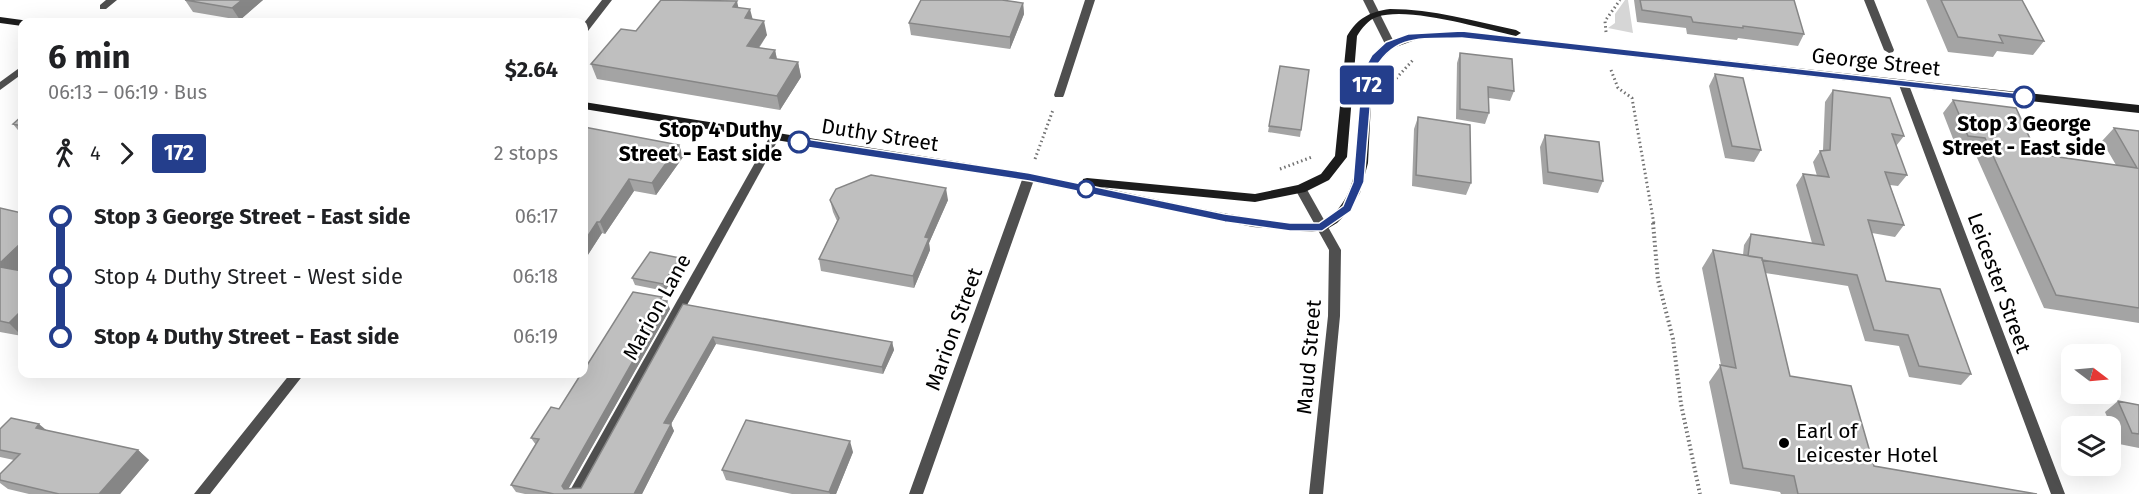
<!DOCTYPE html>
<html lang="en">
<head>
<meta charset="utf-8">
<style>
  :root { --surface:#fff; --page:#f6f6f6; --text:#202124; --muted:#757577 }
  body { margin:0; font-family:"Fira Sans",sans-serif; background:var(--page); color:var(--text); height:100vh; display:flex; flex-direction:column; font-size:22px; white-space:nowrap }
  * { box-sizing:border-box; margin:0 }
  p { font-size:20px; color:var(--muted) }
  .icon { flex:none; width:33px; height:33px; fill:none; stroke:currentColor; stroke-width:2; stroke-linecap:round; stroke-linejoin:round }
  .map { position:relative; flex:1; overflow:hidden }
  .side { position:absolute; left:18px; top:18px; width:570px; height:360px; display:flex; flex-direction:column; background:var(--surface); border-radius:12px; box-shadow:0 6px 24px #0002 }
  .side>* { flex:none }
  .badge { padding:0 12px; border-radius:4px; font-size:21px; line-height:39px }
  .needle { width:39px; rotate:106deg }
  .controls { position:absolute; left:2061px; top:344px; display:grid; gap:12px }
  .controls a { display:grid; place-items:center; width:60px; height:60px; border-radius:12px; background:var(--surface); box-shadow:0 6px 24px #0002; font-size:30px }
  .map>.badge { position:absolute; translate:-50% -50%; box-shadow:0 0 0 3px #fff }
  .legs { display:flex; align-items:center; gap:9px; height:66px; padding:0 30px; font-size:20px }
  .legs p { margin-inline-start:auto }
  .summary { display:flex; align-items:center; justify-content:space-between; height:102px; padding:0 30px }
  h1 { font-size:33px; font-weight:700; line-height:45px }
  ul { padding:0 30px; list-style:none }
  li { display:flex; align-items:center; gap:21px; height:60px; font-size:22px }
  li i { display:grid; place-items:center; width:9px; height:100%; margin:0 8px; background:currentColor }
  li i::after { content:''; width:15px; height:15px; margin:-8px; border:4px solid; border-radius:50%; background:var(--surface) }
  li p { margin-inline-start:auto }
  li:first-child i { background:linear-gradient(#0000 50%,currentColor 0) }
  li:last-child i { background:linear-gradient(currentColor 50%,#0000 0) }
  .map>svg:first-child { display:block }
  .green { fill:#d6d6d6 }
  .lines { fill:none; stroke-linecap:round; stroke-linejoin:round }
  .path-far1 { stroke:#717171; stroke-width:3; stroke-dasharray:1.5 3; stroke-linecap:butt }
  .path { stroke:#717171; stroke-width:4; stroke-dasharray:1.5 3; stroke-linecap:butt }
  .lane { fill:#4f4f4f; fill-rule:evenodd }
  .street { fill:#4f4f4f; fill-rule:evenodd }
  .secondary { fill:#1c1c1c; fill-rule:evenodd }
  .wall { fill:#a4a4a4 }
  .shaded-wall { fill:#868686 }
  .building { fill:#bfbfbf; stroke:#868686; stroke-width:1.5 }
  .line-1 { fill:#243e8c; stroke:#fff; stroke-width:1.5 }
  .stop-1-dot { fill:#fff; stroke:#243e8c; stroke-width:3 }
  .poi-dot { fill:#000; stroke:#fff; stroke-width:2 }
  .labels { text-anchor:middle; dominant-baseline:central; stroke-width:5; stroke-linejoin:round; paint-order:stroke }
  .street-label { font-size:21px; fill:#000; stroke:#fff }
  .stop-label { font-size:21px; font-weight:bold; fill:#000; stroke:#fff }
  .poi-label { font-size:21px; fill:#000; stroke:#fff; text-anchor:start }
</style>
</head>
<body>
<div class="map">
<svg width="2139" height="494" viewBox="0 0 2139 494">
  <rect width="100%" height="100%" fill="#fff"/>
  <path class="green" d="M1625 0H1628L1633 33 1608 28 1615 23V14Z"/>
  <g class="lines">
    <path class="path-far1" d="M1606 32 1605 21 1620 0
      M1611 70 1618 88 1632 98 1654 224
      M1390 85 1413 60
      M1035 159 1053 110
      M1280 169 1312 157"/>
    <path class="path" d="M1653 223 1658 280 1673 339 1681 404 1700 494"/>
    <path class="lane" d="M774 134 779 138 583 494H568L769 138Z"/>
    <path class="street" d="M106 0H117L106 9H100V5Z
      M602 0H612L588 31 584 32V23Z
      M1085 0H1095L1064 95 1063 97H1055L1054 95Z
      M1363 0H1373L1395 44 1394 46H1386Z
      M1864 0H1874L1894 50 1893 52 1889 53 1884 50Z
      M22 66V74L0 90V82Z
      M1904 82 1909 85 2065 494H2051L1899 85Z
      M1029 173 1035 177 923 494H909L1023 177Z
      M1301 185 1305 186 1341 250 1340 316 1323 494H1309L1328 316 1329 250 1295 189Z
      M290 374H304L210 494H194Z"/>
    <path class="secondary" d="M1390 9C1433 9 1474 21 1516 30L1521 33 1516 36C1482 29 1409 6 1377 17 1368 20 1362 28 1357 36L1347 157 1329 180 1305 192 1255 202 1100 187C1155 199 1210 212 1266 220 1282 223 1304 227 1320 222 1327 220 1333 214 1338 209 1377 165 1339 71 1386 43 1407 31 1439 33 1462 32L2139 105V113L1462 38 1418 39 1393 48 1379 62 1372 82 1368 163 1360 193 1349 211 1337 223 1327 229 1312 232 1253 227 1028 181 584 109V102L972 164 1082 184 1083 179 1087 178 1255 194 1298 185 1321 174 1335 156 1347 36C1358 18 1369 12 1390 9Z
      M0 17 22 20 27 22H22V26L0 23Z"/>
  </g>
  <path class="wall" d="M185 0H263L240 20 193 12Z
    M1634 0H1794L1804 34 1798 46 1738 38 1737 40 1687 34 1686 28 1637 22Z
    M1926 0H2022L2044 41 2033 55 1997 51 1993 57 1948 52Z
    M1023 3 1024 14 1010 49 911 35 909 23Z
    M738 8 752 19 767 35 759 48 775 50 777 59 798 62 801 77 780 110 597 79 591 64 636 31Z
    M1460 53 1514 91 1510 101 1489 98V113L1485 124 1456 119 1457 63Z
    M1280 66 1301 130 1300 137 1268 132Z
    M1715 74 1761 150 1754 162 1725 158 1709 86Z
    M1833 90 1904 136 1896 146 1907 175 1898 186 1890 185 1904 225 1895 237 1872 233 1886 281 1971 374 1961 385 1909 377 1899 346 1865 341 1848 286 1765 273 1790 376 1874 466 2037 494H1781L1780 492 1730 484 1709 382 1721 365 1702 268 1713 250 1743 255 1744 245 1751 234 1812 243 1796 185 1803 174 1817 176 1813 162 1820 151 1823 150 1825 102Z
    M1953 100 2037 154 2116 165 2102 141 2114 128 2139 131V323L2044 308 1974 151 1957 149 1943 113Z
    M22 116V135L13 124Z
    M1418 117 1471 183 1466 195 1412 186 1414 129Z
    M584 127 679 145 683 157 656 195 634 191 605 234 602 233 584 261Z
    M1545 135 1603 181 1598 193 1543 184 1540 147Z
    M830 200H948L929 243 930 250 914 288 821 271 819 259 837 221 833 212Z
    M0 208 21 271H22V336L0 332Z
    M682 264 665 291 635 285 632 278Z
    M663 301 670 309 568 489 581 488 683 304 892 342 894 350 883 374 716 344 671 424 674 431 642 494H525L516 492 511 485 536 445 531 438Z
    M2118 401 2139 405V448L2119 444 2105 412Z
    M0 429 45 430 138 450 149 460 120 494H29L8 489 0 483V474L14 460 0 457Z
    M853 452 836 494H792L726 480 722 470Z"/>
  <path class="shaded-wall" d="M242 0H263L240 20 232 8Z
    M737 1 740 15 733 7Z
    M1023 3 1024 14 1010 49V37Z
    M750 9 754 24 745 18Z
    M764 21 767 35 750 60 747 46Z
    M775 50 778 65 770 58Z
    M798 62 801 77 780 110 777 96Z
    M679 145 683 157 656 195 652 183Z
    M629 179 634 191 605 234 600 222Z
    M946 188 948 200 929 243 930 250 914 288 913 276 925 237Z
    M597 222 602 233 584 261V242Z
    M22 242V269L11 280 0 269V263Z
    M680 258 682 264 665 291 663 284Z
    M667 301 670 309 566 493 562 486Z
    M22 310V336L9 323Z
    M713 337 716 344 671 424 674 431 642 494H634L664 423Z
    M892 342 894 350 883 374 882 367Z
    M39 424 51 434 36 428Z
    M850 441 853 452 836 494H830L829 492Z
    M138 450 149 460 120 494H99Z"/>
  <path class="building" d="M185 0H242L232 8Z
    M661 0 737 1 733 7 750 9 745 18 764 21 747 46 775 50 770 58 798 62 777 96 591 64 621 29 636 31Z
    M921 0H1002L1023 3 1010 37 909 23Z
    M1640 0H1794L1804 34 1743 26V28L1693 22 1691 17 1642 10Z
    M1941 0H2022L2044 41 1999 35 2003 43 1958 37Z
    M1460 53 1512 59 1514 91 1488 87 1489 113 1460 109Z
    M1280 66 1309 70 1301 130 1269 126Z
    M1715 74 1743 78 1761 150 1732 146Z
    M1833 90 1890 98 1904 136 1892 134 1907 175 1885 172 1904 225 1868 220 1886 281 1940 289 1971 374 1919 366 1908 335 1874 330 1857 275 1762 260V258L1748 256 1751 234 1824 245 1803 174 1829 177 1820 151 1830 150Z
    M1953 100 2016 108 2037 154 2137 168 2114 128 2139 131V308L2056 295 1985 138 1968 136Z
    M22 116V126L13 124Z
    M1418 117 1470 125 1471 183 1416 175Z
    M584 127 679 145 652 183 629 179 600 222H597L584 242Z
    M1545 135 1599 142 1603 181 1548 172Z
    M871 175 946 188 925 237 929 238 913 276 819 259 839 218 830 200 836 189Z
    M0 208 22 213V242L0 263Z
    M1713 250 1762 258 1790 376 1851 386 1874 466 2037 494H1798L1794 476 1743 468 1720 365 1736 368Z
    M650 252 680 258 663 284 632 278Z
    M0 267 22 271V310L9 323 0 321Z
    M633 292 662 297 660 300 667 301 562 486 564 489 581 488 683 304 892 342 882 367 713 337 664 423 671 424 634 494H554L511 485 539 439 531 438 551 407 559 409 581 374H584V370Z
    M2118 401 2139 405V434L2132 433Z
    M11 418 39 424 36 428 138 450 99 494H59L0 480V474L20 454 0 450V429Z
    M746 420 850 441 829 492 722 470Z"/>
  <path class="line-1" d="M1462 31 2024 94 2029 97 2024 100 1462 38C1423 39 1393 33 1373 73L1364 182 1351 211 1322 231H1290L1225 222 1029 181 799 146 794 142 799 138 1029 173 1225 214 1290 223H1319L1343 206 1353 182 1362 73 1372 55 1386 42 1408 34Z"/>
  <g class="stop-1-dot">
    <circle cx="2024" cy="97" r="10"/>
    <circle cx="799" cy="142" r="10"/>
    <circle cx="1086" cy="189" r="8"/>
  </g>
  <circle class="poi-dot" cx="1784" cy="443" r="6"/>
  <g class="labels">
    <g class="street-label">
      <text transform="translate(1876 62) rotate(6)">George Street</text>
      <text transform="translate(880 135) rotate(9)">Duthy Street</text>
      <text transform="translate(1999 283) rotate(70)">Leicester Street</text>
      <text transform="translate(657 307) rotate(-61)">Marion Lane</text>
      <text transform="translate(954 329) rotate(-70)">Marion Street</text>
      <text transform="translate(1309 357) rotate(-85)">Maud Street</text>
    </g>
    <g class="stop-label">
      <text x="2024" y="124">Stop 3 George<tspan x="2024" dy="24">Street - East side</tspan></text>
      <text x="782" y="130" text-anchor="end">Stop 4 Duthy<tspan x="782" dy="24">Street - East side</tspan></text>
    </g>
    <g class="poi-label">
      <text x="1796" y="431">Earl of<tspan x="1796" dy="24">Leicester Hotel</tspan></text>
    </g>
  </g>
</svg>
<div class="controls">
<a><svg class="needle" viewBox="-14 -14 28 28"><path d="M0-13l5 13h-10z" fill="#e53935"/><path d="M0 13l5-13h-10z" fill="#757577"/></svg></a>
<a><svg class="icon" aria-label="layers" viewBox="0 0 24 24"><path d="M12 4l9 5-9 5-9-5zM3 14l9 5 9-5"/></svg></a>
</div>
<b class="badge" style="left:1367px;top:85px;background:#243e8c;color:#fff">172</b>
<section class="side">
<div class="summary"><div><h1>6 min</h1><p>06:13 – 06:19 · Bus</p></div><b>$2.64</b></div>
<div class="legs"><svg class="icon" aria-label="walk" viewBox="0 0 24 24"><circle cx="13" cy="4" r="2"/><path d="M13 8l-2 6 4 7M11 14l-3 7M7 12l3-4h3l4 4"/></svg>4<svg class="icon" aria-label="forward" viewBox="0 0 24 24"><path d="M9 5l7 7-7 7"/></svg><b class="badge" style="background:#243e8c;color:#fff">172</b><p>2 stops</p></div>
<ul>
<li><i style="color:#243e8c"></i><b>Stop 3 George Street - East side</b><p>06:17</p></li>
<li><i style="color:#243e8c"></i><span>Stop 4 Duthy Street - West side</span><p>06:18</p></li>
<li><i style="color:#243e8c"></i><b>Stop 4 Duthy Street - East side</b><p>06:19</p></li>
</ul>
</section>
</div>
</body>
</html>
